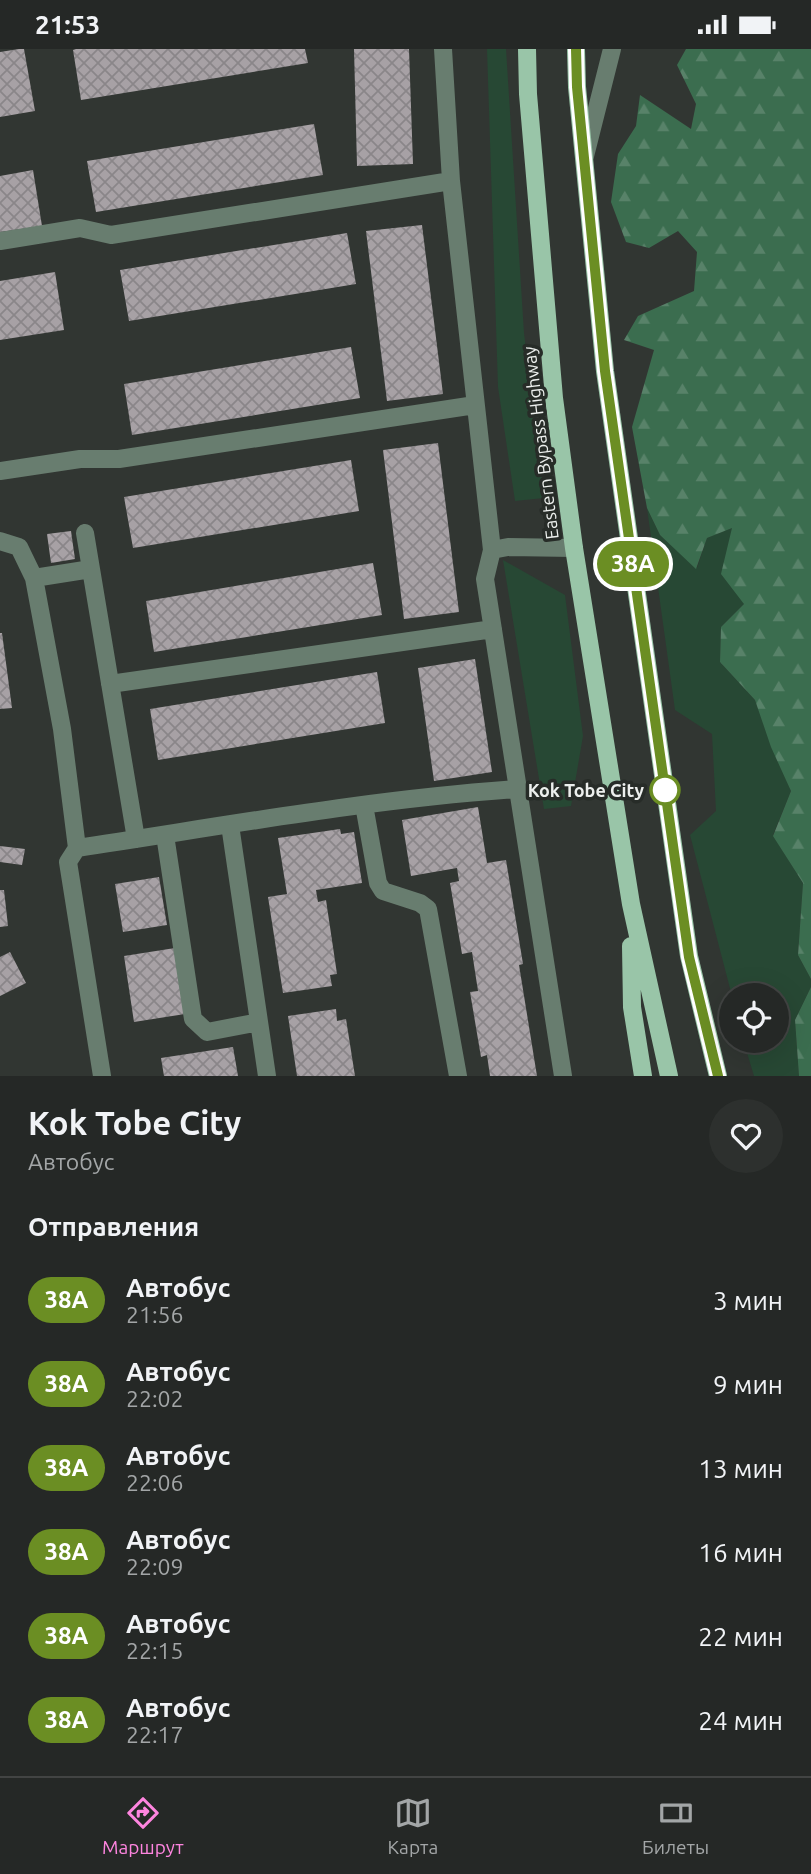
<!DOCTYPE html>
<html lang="ru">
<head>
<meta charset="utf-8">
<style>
  :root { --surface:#252826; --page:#2d302e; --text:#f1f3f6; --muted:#a3a6a7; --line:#424443; --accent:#fe85df }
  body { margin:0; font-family:Ubuntu,sans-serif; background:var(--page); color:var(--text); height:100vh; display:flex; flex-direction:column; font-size:26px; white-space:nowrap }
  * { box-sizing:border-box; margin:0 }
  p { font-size:23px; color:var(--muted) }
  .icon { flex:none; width:38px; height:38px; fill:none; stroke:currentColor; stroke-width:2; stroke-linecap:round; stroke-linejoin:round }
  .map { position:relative; height:1027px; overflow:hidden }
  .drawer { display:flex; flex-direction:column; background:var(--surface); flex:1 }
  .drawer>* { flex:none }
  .badge { padding:0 14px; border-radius:23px; font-size:24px; line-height:46px }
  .fabs { position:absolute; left:719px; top:934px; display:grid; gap:14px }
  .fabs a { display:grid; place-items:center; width:70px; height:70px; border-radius:50%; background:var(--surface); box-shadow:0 7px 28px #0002,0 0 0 2px var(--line); font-size:35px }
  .map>.badge { position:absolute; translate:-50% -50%; box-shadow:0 0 0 4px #fff }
  h2 { padding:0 28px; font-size:26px; line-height:63px }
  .round { display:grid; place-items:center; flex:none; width:74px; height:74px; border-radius:37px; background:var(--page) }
  .headline { display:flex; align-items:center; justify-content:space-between; height:119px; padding:0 28px }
  h1 { font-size:33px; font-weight:700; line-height:52px }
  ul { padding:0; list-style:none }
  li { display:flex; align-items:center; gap:21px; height:84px; padding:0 28px }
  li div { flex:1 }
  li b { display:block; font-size:26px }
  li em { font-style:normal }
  li .badge { min-width:77px; font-weight:700; text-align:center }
  .status { display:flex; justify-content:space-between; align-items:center; height:49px; padding:0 35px; background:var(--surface); direction:ltr }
  .status svg { height:19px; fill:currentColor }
  .menu { display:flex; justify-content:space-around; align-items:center; height:98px; border-top:2px solid var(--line); background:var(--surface); font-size:19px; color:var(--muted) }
  .menu a { display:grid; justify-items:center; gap:4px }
  .menu .selected { color:var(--accent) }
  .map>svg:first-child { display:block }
  .grass { fill:#274834 }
  .forest { fill:url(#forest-firs) }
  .building { fill:url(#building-cross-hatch) }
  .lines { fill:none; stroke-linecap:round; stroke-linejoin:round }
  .minor { stroke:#687d6f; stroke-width:18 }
  .major { stroke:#99c5a8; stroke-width:18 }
  .line-casing { stroke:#fff; stroke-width:16 }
  .line { stroke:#6b8e23; stroke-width:10 }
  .stop-dot { fill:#fff; stroke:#6b8e23; stroke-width:3.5 }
  .labels { text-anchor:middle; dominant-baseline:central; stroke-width:7; stroke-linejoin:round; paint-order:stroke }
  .street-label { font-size:18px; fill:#ecefed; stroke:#272c28 }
  .stop-label { font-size:18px; font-weight:bold; fill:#ecefed; stroke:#272c28; text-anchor:end }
</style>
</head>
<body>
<div class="status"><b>21:53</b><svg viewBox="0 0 49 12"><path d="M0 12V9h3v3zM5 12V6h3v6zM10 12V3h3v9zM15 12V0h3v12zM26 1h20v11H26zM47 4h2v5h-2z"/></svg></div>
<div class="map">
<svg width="811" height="1027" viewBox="0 0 811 1027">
  <defs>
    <pattern id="forest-firs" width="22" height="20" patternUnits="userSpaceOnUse" patternTransform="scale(1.75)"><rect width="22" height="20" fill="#3b6d4f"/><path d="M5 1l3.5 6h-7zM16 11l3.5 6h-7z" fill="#588269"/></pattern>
    <pattern id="building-cross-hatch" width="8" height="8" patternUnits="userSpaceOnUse" patternTransform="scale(1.75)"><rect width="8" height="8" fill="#a7a1a5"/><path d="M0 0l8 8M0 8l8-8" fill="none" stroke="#8a8689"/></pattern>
  </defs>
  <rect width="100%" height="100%" fill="#313632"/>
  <path class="grass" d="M487 0H506L524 284 544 449 515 452 498 338Z
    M647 459 660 486 697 519 707 489 733 478 744 555 721 578 720 613 755 651 791 742 773 786 803 834 798 906 811 930V938L795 971 799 1027H754L745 997 744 992H777V947H732L690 786 716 762 712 685 675 661Z
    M503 511 565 546 583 687 571 757 544 760Z"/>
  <path class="forest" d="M686 0H811V930L798 906 803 834 773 787 791 742 771 698 755 651 720 613 721 578 744 555 721 525 732 479 707 489 696 520 660 486 647 459 632 378 654 301 624 291 638 267 694 242 697 203 678 182 649 199 626 193 611 153 618 105 636 77 640 46 691 80 696 55 677 16Z
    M811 938V1027H799L795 971Z"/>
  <path class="building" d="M19 0H24L35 62 0 68V3Z
    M76 0H305L308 14 81 51 73 1Z
    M354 0H409L413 115 357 117Z
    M314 75 323 126 96 163 87 112Z
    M33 121 42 177 0 183V127Z
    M422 176 443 345 387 352 366 182Z
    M347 184 356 235 129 272 120 221Z
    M55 223 64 281 0 291V232Z
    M351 298 360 349 132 386 124 335Z
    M438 394 459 563 404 570 383 401Z
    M351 411 359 462 133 499 124 448Z
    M71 482 75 510 51 514 47 485Z
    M373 514 382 566 154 603 146 552Z
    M0 584H2L12 659 0 660Z
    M475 610 492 723 434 732 418 619Z
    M377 623 385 674 158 711 150 660Z
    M478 758 487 814 506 811 523 915 519 916 537 1027H490L487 1006 481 1008 470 943 478 942 472 903 462 905 450 834 459 832 457 819 411 827 402 771Z
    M340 780 341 785 354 783 362 834 316 841 318 853 326 851 337 925 330 926 332 937 283 944 268 848 287 845 278 789Z
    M0 797 25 800 22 816 0 813Z
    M159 828 167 876 123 883 115 835Z
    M0 841H4L8 877 0 878Z
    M175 899 185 965 134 973 124 907Z
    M10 903 26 934 0 947V908Z
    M336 960 337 972 346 970 355 1027H297L288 967Z
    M233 998 238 1027H164L161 1009Z"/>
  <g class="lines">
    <path class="minor" d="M443 0 451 132 492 501
      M585 107 612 0
      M0 192 80 179 111 186 451 132
      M0 422 80 410H119L475 356
      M85 484 136 790
      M0 492 19 498 34 529 62 680 77 799
      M34 529 91 520
      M110 635 493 580
      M364 756 378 834 383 842 420 854 428 860 458 1027
      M230 776 267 1027
      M165 786 193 970 207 983 259 973
      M102 1027 68 813 77 799C224 777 370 750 518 740
      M563 1027 485 530 492 501 508 498 574 499"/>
    <path class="major" d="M527 0 528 45 554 349 574 499 631 855 669 1027
      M576 0 577 38 605 322 689 907 718 1027
      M631 897 632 958 643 1027"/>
  </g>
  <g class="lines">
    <defs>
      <path id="line" d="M576 0 577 38 605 322 689 908 718 1027"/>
    </defs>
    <use href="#line" class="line-casing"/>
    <use href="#line" class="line"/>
  </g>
  <circle class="stop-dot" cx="665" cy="741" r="14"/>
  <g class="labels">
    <g class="street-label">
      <text transform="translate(540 394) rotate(-97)">Eastern Bypass Highway</text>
    </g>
    <g class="stop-label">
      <text x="644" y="741">Kok Tobe City</text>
    </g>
  </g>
</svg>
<div class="fabs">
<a><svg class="icon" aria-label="locate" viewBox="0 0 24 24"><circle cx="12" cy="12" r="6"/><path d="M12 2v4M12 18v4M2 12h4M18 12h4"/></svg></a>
</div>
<b class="badge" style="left:633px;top:515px;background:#6b8e23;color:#fff">38А</b>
</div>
<section class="drawer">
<div class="headline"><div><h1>Kok Tobe City</h1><p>Автобус</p></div><a class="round"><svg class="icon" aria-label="heart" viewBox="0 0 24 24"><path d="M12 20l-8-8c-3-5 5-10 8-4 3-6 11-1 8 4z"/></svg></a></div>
<h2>Отправления</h2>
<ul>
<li><span class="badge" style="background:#6b8e23;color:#fff">38А</span><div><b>Автобус</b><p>21:56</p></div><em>3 мин</em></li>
<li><span class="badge" style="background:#6b8e23;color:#fff">38А</span><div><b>Автобус</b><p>22:02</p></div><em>9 мин</em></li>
<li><span class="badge" style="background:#6b8e23;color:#fff">38А</span><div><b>Автобус</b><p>22:06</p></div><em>13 мин</em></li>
<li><span class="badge" style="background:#6b8e23;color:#fff">38А</span><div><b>Автобус</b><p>22:09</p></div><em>16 мин</em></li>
<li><span class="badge" style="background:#6b8e23;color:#fff">38А</span><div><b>Автобус</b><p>22:15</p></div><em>22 мин</em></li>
<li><span class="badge" style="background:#6b8e23;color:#fff">38А</span><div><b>Автобус</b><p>22:17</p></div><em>24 мин</em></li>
</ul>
</section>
<nav class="menu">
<a class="selected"><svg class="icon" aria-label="directions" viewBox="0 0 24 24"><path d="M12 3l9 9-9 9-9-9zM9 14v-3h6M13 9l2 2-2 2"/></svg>Маршрут</a>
<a><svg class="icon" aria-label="map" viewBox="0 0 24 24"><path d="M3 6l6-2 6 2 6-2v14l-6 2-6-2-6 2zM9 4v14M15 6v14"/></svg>Карта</a>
<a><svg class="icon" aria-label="tickets" viewBox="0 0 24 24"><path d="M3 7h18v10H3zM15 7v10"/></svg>Билеты</a>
</nav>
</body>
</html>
